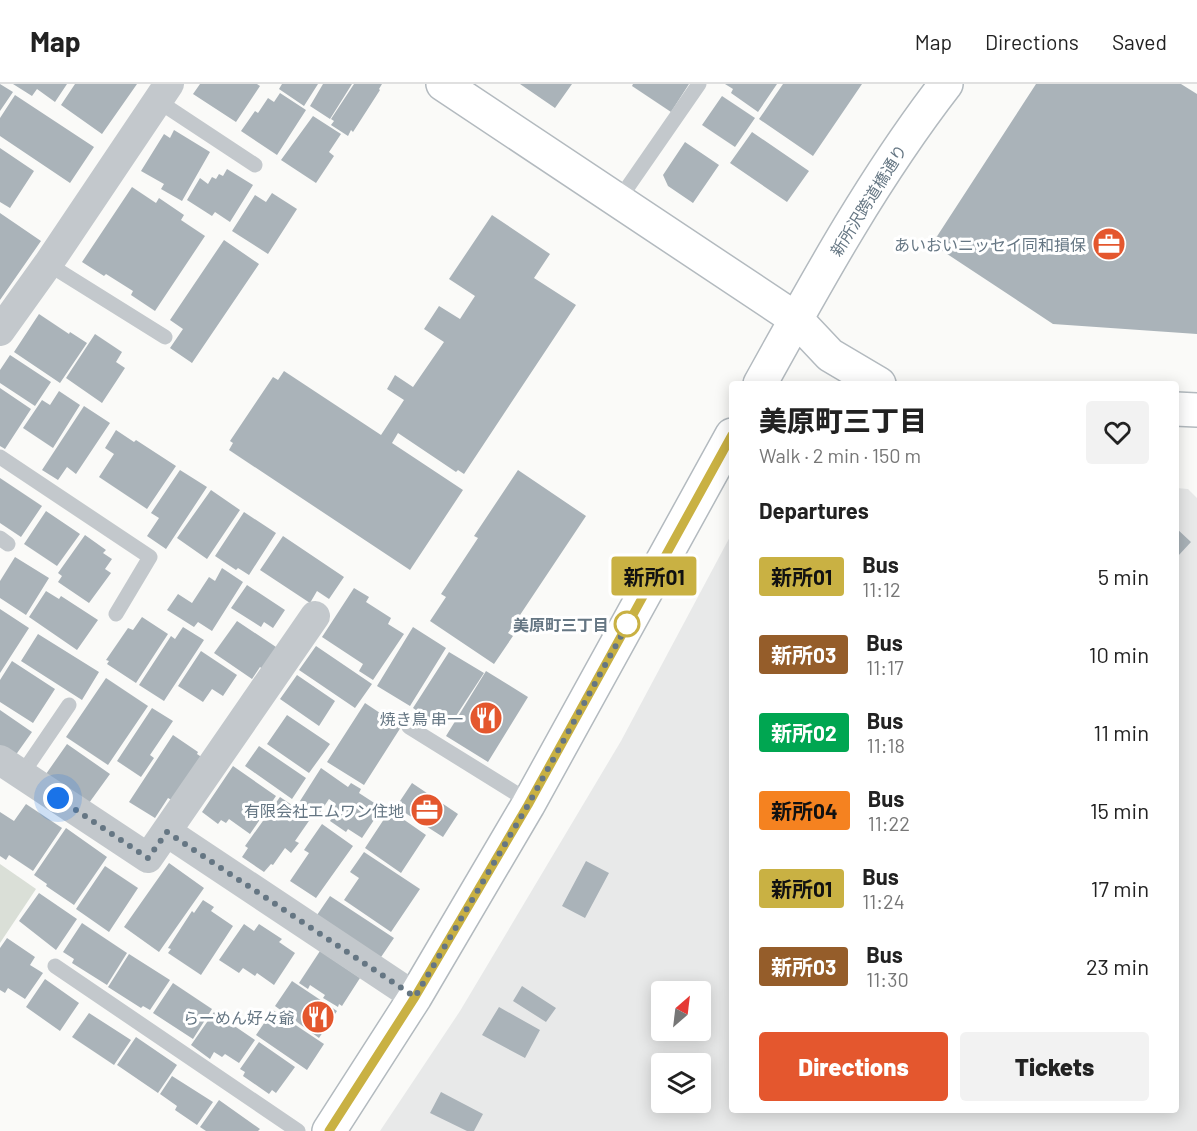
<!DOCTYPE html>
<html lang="en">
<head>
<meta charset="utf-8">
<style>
  :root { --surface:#fff; --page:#f2f2f2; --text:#222; --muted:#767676; --line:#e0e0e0; --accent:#e4572e }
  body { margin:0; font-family:Barlow,"Noto Sans JP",sans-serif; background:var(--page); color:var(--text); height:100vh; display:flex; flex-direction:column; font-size:22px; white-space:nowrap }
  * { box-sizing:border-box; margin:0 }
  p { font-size:20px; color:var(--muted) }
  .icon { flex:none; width:33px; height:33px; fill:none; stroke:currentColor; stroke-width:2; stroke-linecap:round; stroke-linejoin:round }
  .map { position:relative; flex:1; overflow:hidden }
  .details { position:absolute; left:729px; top:297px; width:450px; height:732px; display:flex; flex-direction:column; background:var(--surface); border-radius:6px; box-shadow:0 3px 15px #0003 }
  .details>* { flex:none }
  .badge { padding:0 12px; border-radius:4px; font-size:21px; line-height:39px }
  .needle { width:39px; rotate:28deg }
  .fabs { position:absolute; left:651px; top:897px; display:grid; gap:12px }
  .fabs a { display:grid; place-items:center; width:60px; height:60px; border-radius:6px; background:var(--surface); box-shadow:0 3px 15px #0003; font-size:30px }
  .you { position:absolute; width:30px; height:30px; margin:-15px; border:4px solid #fff; border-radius:50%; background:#1a73e8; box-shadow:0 0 0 9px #1a73e833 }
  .map>.badge { position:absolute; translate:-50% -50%; box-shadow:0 0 0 3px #fff }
  h2 { padding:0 30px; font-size:22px; line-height:54px }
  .round { display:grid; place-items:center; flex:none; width:63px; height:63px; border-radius:6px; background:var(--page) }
  .summary { display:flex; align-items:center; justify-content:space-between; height:102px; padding:0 30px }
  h1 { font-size:28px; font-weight:800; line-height:45px }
  .primary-button { display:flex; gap:12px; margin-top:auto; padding:12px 30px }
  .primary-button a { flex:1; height:69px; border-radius:6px; background:var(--accent); color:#fff; font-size:24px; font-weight:800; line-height:69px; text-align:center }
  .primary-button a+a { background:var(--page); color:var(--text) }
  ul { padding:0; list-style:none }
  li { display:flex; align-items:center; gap:18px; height:78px; padding:0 30px }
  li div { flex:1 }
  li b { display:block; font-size:22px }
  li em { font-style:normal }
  li .badge { min-width:66px; font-weight:700; text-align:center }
  header { display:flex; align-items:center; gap:36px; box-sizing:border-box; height:84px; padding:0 30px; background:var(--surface); border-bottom:2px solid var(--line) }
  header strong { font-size:28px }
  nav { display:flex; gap:33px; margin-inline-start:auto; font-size:21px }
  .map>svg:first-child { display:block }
  .built { fill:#e8e9e9; fill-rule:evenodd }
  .green { fill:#dadfd7 }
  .building { fill:#aab3b9 }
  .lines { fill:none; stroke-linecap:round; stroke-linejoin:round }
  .secondary-casing { stroke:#b3babf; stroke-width:36 }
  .lane { stroke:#c3c8cc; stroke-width:15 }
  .street { stroke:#c3c8cc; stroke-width:30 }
  .secondary { stroke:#fff; stroke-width:33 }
  .line-casing { stroke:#fff; stroke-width:14 }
  .line { stroke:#c9b143; stroke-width:9 }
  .walk { stroke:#657683; stroke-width:6; stroke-dasharray:0 10.8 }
  .stop-dot { fill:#fff; stroke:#c9b143; stroke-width:3 }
  .labels { text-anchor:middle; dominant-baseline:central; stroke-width:6; stroke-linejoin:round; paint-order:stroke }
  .street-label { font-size:16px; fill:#657683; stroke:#fff }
  .poi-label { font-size:16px; fill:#657683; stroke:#fff; text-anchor:end }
  .stop-label { font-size:16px; font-weight:bold; fill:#657683; stroke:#fff; text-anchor:end }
</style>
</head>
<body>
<header>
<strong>Map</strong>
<nav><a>Map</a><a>Directions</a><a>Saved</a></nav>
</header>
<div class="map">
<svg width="1197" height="1047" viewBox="0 0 1197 1047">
  <rect width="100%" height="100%" fill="#fafaf8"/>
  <path class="built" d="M1176 404 1188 405 1197 414V1047H380L460 927 621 657 732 449V1026H1176ZM662 908H700V946H662ZM662 980H700V1018H662Z"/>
  <path class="green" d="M0 780 36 805 0 859Z"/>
  <path class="building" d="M0 0 13 8 0 27Z
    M13 0H67L55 18 37 5 32 12Z
    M75 0H137L102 50 61 21Z
    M200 0H257L260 2 236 38 193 10Z
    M282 0H318L304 22 279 5Z
    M323 0H352L330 35 310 22Z
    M354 0H382L379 5 380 6 353 48 351 46 348 52 331 41 334 37 331 35Z
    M520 0H572L555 24Z
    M633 0H689L671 28 632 2Z
    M725 0H777L758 28 731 9 733 5Z
    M783 0H862L813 72 759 35Z
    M1036 0H1181L1197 10V250L1053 240 932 160Z
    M280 9 306 26 277 71 241 47 255 27 258 29 268 14 274 18Z
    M15 11 94 63 70 99 0 52V34Z
    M722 12 755 34 735 63 702 41Z
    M313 32 341 50 329 68 334 72 316 99 281 76Z
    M174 46 210 68 182 117 161 105 164 100 141 87 164 50 170 54Z
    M752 48 809 87 787 118 730 79Z
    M685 58 719 81 693 119 668 102 663 91Z
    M0 64 34 87 10 124 0 118Z
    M227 85 253 101 230 138 215 128 212 132 187 116 200 94 208 100 212 93 216 95 219 90 223 92Z
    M132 103 156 119 159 114 184 131 181 136 205 152 155 227 131 211 133 207 106 190 104 192 82 178Z
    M272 109 297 125 268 170 232 147 255 111 266 118Z
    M0 129 41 157 0 216Z
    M492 131 550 170 534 194 576 221 464 390 458 386 456 388 398 349 392 359 463 406 410 486 229 366 233 359 230 357 273 293 278 296 284 287 381 351 404 316 387 305 395 291 413 303 444 258 424 245 439 222 460 235 475 212 449 195Z
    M224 156 259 180 192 279 170 264 183 245 170 236Z
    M39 230 69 250 70 248 87 259 60 299 14 268Z
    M95 250 122 268 116 278 125 284 102 319 66 294Z
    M10 271 51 298 35 322 0 299V286Z
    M0 304 31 325 5 365 0 362Z
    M59 307 80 321 53 364 23 344 42 316 50 321Z
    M84 322 110 339 76 390 67 383 58 396 42 386Z
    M116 346 134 358 136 356 176 382 147 425 99 393 114 370 105 364Z
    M180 386 207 403 166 465 147 452 159 434 151 429Z
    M518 386 586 432 508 549 513 552 494 580 430 537 446 513 441 510 478 454 474 452Z
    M0 394 42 422 21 453 0 439Z
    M211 406 240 426 207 475 177 454Z
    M46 427 80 450 57 482 24 460Z
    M244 428 276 449 249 491 238 484 236 486 215 472Z
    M1176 444 1191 458 1178 472 1176 470Z
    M85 451 106 466 103 469 112 475 105 485 111 489 89 519 58 498 62 492 58 489Z
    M283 452 344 493 329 515 317 507 310 519 260 486Z
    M15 473 49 494 26 531 0 514V497Z
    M222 484 243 498 212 547 198 538 194 543 167 526 178 510 192 519 209 493 215 497Z
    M247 501 285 526 273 544 264 538 261 543 231 524Z
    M354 504 369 513 366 518 391 534 388 540 404 550 373 596 359 587 363 580 322 553Z
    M46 507 59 515 61 512 98 536 77 566 29 533Z
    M0 525 29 544 0 589Z
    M142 533 168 550 136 599 107 580 109 577 106 576 128 544 133 546Z
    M237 537 279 565 265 587 260 583 252 595 214 569Z
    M183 543 204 556 164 617 139 601 171 552 175 555Z
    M413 543 446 564 410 622 377 602Z
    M38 550 99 588 82 616 21 577Z
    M316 562 372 600 355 624 299 586Z
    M201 567 237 591 223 612 212 605 203 618 178 602Z
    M449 568 484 589 454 635 439 626 432 637 413 624Z
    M12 577 55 605 33 639 0 618V596Z
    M486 587 528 613 488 678 446 652Z
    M297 591 335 617 319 642 280 615Z
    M106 594 148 622 108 681 66 653Z
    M365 619 401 643 364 701 327 678Z
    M152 624 173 637 150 671 154 674 141 693 117 677Z
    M0 626 32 648 15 672 0 662Z
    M287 631 330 660 309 689 267 660Z
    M173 651 198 668 197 670 203 674 175 718 168 714 155 734 129 718Z
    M67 660 110 690 89 719 46 690Z
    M259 662 306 694 292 715 245 682Z
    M233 682 276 712 250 750 229 735 226 739 221 736 218 740 202 728Z
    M321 684 348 703 351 699 361 705 359 709 382 724 362 754 348 745 346 748 330 737 337 726 334 723 336 720 329 715 319 730 300 717Z
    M412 699 458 730 443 753 396 723Z
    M280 713 311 734 295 757 299 759 291 769 285 764 273 781 271 780 264 788 242 773 248 764 245 762Z
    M26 720 62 744 33 787 9 771 6 776 0 772V728L14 737Z
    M390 726 426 751 401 789 365 764Z
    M322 740 353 762 316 814 290 797 309 769 304 766Z
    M66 744 107 773 74 821 46 802 47 800 34 791Z
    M364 768 420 805 391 848 344 816 359 794 350 788Z
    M586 777 609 789 585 834 562 822Z
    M169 779 204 804 159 868 124 843Z
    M105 782 138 804 109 848 76 825Z
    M39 809 77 835 56 866 19 837Z
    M330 812 394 854 379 876 317 831Z
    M203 816 214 823 211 827 233 842 201 891 168 869 171 865 168 864 192 827 194 829Z
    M82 839 127 869 107 901 72 879 74 875 63 868Z
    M244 840 254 847 259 840 282 855 279 858 295 869 274 901 257 889 255 892 243 884 239 889 219 876Z
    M7 854 35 873 30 881 43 889 25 915 8 904 5 909 0 906V864Z
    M320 867 360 894 342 922 339 920 338 923 323 914 325 911 310 901 308 905 299 899Z
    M129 870 170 896 150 926 143 922 141 924 108 903Z
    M45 895 79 919 60 947 26 923Z
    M292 897 337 927 319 954 275 922Z
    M173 899 212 925 193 955 153 929Z
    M522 902 556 924 546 938 513 917Z
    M499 923 540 946 525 974 482 951Z
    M273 926 324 960 307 986 256 951Z
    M214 928 255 956 239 979 225 970 222 973 214 968 210 975 191 961Z
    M89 929 131 956 114 981 72 953Z
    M136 953 177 981 158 1009 117 981Z
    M259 958 295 983 276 1009 272 1006 269 1010 243 992 245 988 240 985Z
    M172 992 213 1018 197 1041 175 1026 177 1022 160 1010Z
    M441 1008 483 1030 474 1047H467L430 1029Z
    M219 1016 260 1045 258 1047H206L200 1043Z"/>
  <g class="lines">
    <defs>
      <path id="secondary" d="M443 0 796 235 830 271 879 300
        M760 300C817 197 874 93 946 0
        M1176 325 1197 326
        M329 1047 415 913 528 721 732 351"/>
    </defs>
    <use href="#secondary" class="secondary-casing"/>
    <path class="lane" d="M158 17 255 81
      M618 117 699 0
      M48 180 165 253
      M0 373 150 473 116 530
      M0 454 8 460
      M409 643 530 718
      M22 690 69 621
      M55 882 298 1047"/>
    <path class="street" d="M0 247 48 180 169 0
      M0 676 148 774 315 532
      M167 748 415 913"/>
    <use href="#secondary" class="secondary"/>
  </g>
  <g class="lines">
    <defs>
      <path id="line" d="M329 1047 415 913 528 721 732 351"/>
    </defs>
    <use href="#line" class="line-casing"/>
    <use href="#line" class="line"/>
    <path class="walk" d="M58 714 148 774 167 748 415 913 528 721 631 534 627 540"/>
  </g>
  <defs>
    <symbol id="office-disc" viewBox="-11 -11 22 22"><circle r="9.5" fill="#e4572e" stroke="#fff"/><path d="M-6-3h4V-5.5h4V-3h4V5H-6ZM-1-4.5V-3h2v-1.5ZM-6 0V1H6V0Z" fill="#fff"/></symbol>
    <symbol id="restaurant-disc" viewBox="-11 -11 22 22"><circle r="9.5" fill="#e4572e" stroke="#fff"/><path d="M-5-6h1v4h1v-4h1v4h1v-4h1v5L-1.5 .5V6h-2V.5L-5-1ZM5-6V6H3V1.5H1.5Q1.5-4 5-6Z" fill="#fff"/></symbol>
  </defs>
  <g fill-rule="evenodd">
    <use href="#office-disc" x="1090" y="141" width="38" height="38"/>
    <use href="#restaurant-disc" x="467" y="615" width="38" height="38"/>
    <use href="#office-disc" x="408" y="707" width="38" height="38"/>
    <use href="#restaurant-disc" x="299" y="914" width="38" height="38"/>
  </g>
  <circle class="stop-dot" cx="627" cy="540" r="12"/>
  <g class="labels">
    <g class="street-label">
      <text transform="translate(868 116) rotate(-58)">新所沢跨道橋通り</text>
    </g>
    <g class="poi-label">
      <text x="1086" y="160">あいおいニッセイ同和損保</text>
      <text x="463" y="634">焼き鳥 串一</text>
      <text x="404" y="726">有限会社エムワン住地</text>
      <text x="295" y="933">らーめん好々爺</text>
    </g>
    <g class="stop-label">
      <text x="609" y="540">美原町三丁目</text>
    </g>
  </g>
</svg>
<div class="fabs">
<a><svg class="needle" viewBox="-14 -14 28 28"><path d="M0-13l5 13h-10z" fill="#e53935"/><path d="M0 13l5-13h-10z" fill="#767676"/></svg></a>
<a><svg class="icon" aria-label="layers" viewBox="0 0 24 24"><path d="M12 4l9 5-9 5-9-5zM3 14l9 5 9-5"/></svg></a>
</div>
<div class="you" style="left:58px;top:714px"></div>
<b class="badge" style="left:654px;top:492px;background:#c9b143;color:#111">新所01</b>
<section class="details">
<div class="summary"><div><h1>美原町三丁目</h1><p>Walk · 2 min · 150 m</p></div><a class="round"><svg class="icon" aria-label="heart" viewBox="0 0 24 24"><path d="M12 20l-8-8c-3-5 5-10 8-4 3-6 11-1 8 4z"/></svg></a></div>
<h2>Departures</h2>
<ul>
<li><span class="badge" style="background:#c9b143;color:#111">新所01</span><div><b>Bus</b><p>11:12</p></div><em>5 min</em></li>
<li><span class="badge" style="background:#955d2a;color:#fff">新所03</span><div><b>Bus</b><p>11:17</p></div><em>10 min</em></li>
<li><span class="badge" style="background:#00a651;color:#fff">新所02</span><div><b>Bus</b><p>11:18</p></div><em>11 min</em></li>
<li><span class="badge" style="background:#f58220;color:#111">新所04</span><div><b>Bus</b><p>11:22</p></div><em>15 min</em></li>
<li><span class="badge" style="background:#c9b143;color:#111">新所01</span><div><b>Bus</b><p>11:24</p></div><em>17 min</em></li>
<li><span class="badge" style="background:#955d2a;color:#fff">新所03</span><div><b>Bus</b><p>11:30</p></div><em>23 min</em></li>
</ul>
<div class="primary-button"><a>Directions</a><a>Tickets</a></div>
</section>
</div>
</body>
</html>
